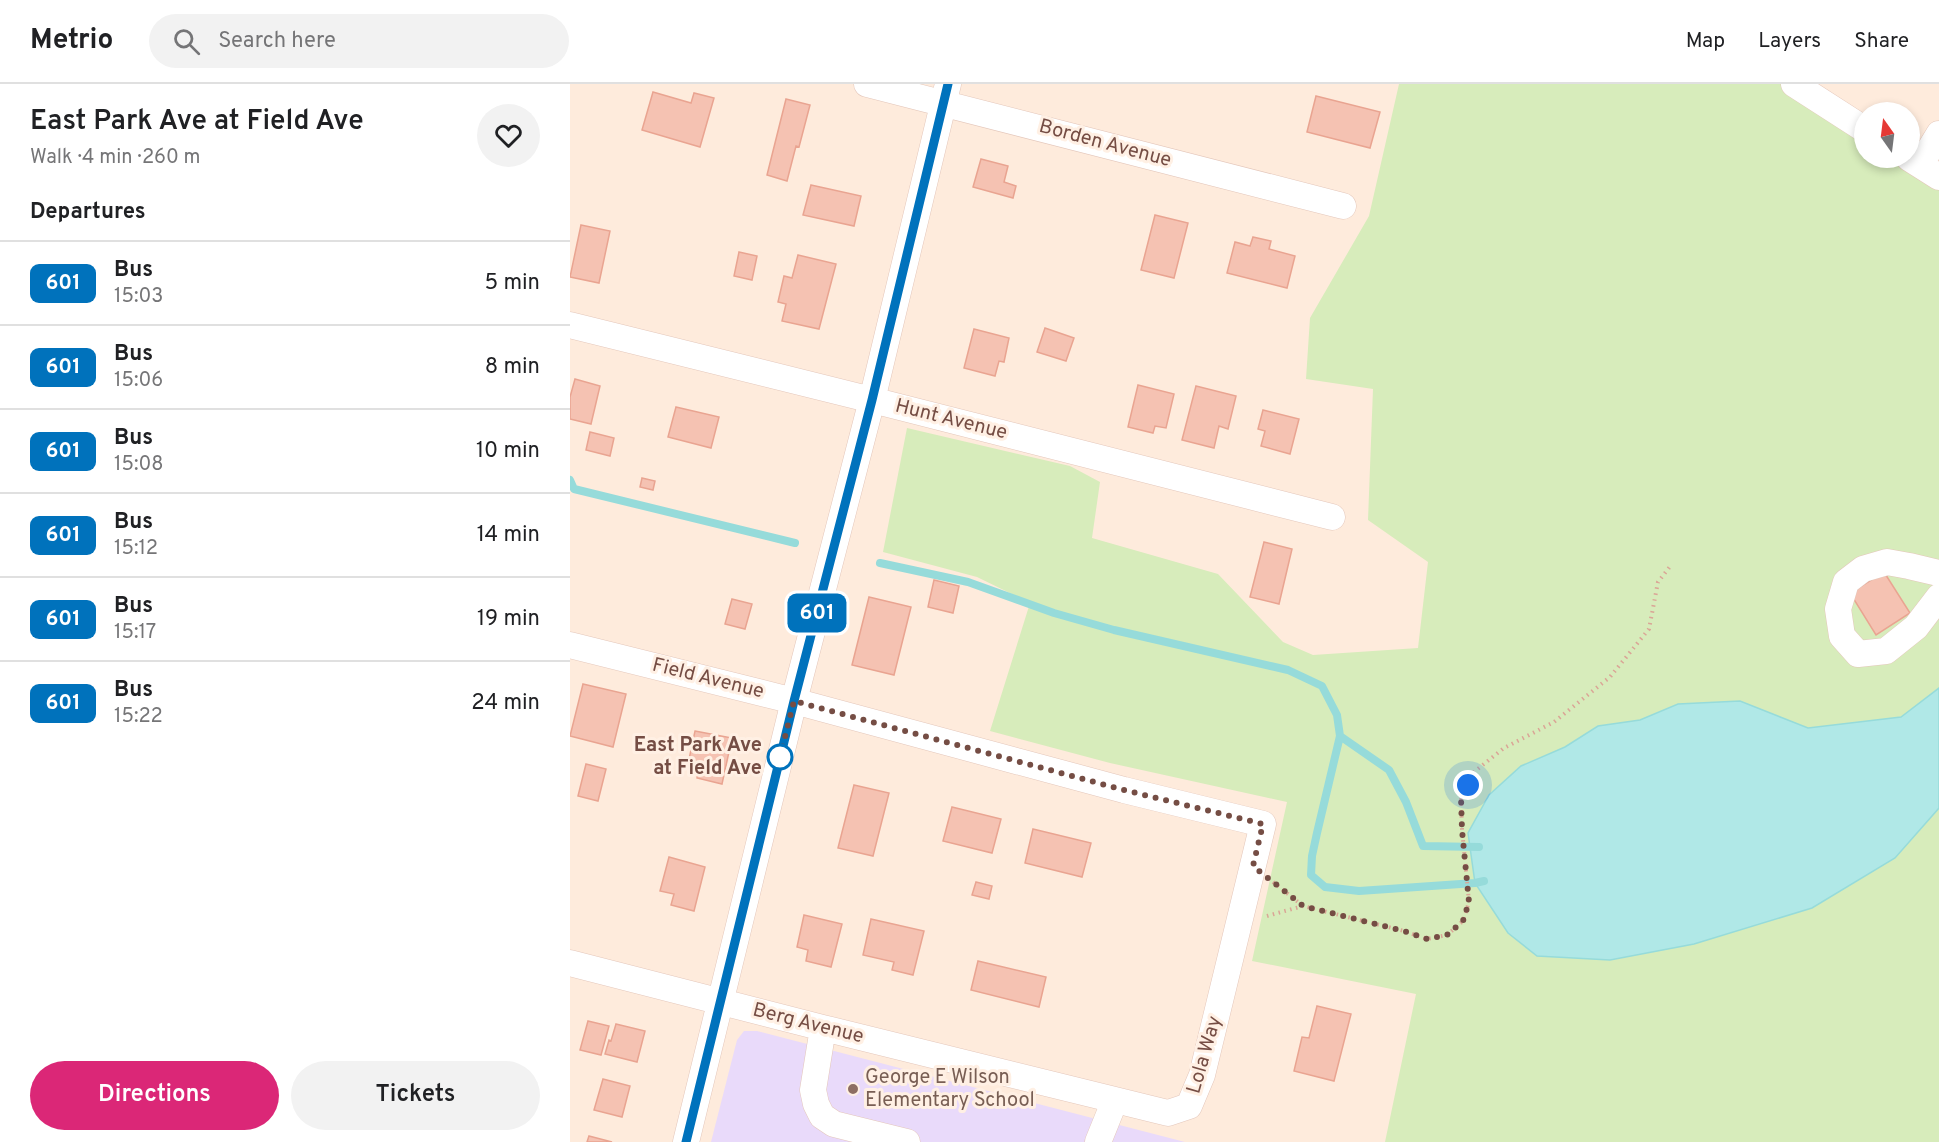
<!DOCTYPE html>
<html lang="en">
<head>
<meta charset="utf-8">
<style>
  :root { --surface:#fff; --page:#f2f2f2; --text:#202124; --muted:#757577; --line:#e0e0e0; --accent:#db2777 }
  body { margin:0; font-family:Overpass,sans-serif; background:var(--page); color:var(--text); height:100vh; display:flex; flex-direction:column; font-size:22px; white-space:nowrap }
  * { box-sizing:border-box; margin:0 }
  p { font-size:20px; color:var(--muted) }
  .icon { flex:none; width:33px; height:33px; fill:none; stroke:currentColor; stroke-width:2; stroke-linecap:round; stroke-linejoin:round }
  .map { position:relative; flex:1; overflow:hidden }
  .side { display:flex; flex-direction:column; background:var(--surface); width:570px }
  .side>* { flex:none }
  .badge { padding:0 12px; border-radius:9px; font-size:21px; line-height:39px }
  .needle { width:39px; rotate:346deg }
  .fabs { position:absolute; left:1284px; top:18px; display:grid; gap:12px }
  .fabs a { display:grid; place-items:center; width:66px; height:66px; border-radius:50%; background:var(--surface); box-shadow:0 3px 9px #0003; font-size:30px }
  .you { position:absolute; width:30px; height:30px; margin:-15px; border:4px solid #fff; border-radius:50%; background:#1a73e8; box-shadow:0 0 0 9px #1a73e833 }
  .map>.badge { position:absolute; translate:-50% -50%; box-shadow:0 0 0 3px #fff }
  h2 { padding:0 30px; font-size:22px; line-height:54px }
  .round { display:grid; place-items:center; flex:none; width:63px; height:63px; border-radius:32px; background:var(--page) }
  .headline { display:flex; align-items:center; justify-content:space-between; height:102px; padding:0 30px }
  h1 { font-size:28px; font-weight:600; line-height:45px }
  .primary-button { display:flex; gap:12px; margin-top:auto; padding:12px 30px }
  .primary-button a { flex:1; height:69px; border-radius:36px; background:var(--accent); color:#fff; font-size:24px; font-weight:600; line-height:69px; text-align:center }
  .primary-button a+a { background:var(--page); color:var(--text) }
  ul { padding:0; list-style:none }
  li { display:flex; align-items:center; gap:18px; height:84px; padding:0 30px; border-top:2px solid var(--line) }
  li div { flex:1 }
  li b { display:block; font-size:22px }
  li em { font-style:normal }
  li .badge { min-width:66px; font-weight:700; text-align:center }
  header { display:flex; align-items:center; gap:36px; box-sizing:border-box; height:84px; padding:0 30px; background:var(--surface); border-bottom:2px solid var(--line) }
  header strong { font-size:28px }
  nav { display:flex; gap:33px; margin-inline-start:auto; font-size:21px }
  .search { width:420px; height:54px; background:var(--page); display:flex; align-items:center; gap:15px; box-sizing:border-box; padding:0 21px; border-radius:33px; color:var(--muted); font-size:22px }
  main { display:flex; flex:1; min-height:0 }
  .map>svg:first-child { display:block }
  .education { fill:#e9dafa }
  .green { fill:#d7ecbb }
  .water { fill:#b0e8e7; stroke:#96dbda; stroke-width:1.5 }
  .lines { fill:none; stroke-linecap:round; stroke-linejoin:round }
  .stream { stroke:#96dbda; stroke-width:8 }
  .building { fill:#f5c2b2; stroke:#e9a491; stroke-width:1.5 }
  .minor-casing { stroke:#e4c7bb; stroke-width:27 }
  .path { stroke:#daa596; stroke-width:4; stroke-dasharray:1.5 4.5; stroke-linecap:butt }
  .minor { stroke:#fff; stroke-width:26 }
  .line-casing { stroke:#fff; stroke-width:14 }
  .line { stroke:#0072bc; stroke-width:9 }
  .walk { stroke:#754d44; stroke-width:6; stroke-dasharray:0 10.8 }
  .stop-dot { fill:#fff; stroke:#0072bc; stroke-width:3 }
  .education-dot { fill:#8d6e63; stroke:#fff0e4; stroke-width:2 }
  .labels { text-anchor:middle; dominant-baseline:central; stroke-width:6; stroke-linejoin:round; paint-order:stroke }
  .street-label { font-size:20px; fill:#754d44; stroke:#fff0e4 }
  .stop-label { font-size:20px; font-weight:bold; fill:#754d44; stroke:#fff0e4; text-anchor:end }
  .education-label { font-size:20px; fill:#785e54; stroke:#fff0e4; text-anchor:start }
</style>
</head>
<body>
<header>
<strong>Metrio</strong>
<div class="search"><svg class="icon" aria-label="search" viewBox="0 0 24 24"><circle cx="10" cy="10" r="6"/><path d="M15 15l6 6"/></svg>Search here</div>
<nav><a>Map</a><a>Layers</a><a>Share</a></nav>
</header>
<main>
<section class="side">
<div class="headline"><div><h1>East Park Ave at Field Ave</h1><p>Walk · 4 min · 260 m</p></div><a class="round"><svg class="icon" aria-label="heart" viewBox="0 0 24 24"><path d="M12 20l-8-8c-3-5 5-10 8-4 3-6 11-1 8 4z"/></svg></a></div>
<h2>Departures</h2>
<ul>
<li><span class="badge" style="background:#0072bc;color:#fff">601</span><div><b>Bus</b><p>15:03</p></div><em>5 min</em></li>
<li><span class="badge" style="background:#0072bc;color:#fff">601</span><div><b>Bus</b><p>15:06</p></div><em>8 min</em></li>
<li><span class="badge" style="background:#0072bc;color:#fff">601</span><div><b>Bus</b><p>15:08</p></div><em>10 min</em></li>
<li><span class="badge" style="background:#0072bc;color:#fff">601</span><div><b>Bus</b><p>15:12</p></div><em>14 min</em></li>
<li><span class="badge" style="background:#0072bc;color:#fff">601</span><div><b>Bus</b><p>15:17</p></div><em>19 min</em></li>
<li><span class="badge" style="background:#0072bc;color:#fff">601</span><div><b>Bus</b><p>15:22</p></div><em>24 min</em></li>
</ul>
<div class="primary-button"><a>Directions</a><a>Tickets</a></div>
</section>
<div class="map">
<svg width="1369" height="1058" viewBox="0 0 1369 1058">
  <rect width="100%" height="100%" fill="#feebdc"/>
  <path class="education" d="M174 947H187L615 1058H141L167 956Z"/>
  <path class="green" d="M829 0H1211L1294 57V74H1319L1369 102V1058H815L846 910 682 877 717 718 540 679 420 647 460 519 407 493 313 468 337 344 500 382 530 398 522 454 648 490 713 558 743 571 848 564 858 478 798 436 803 305 736 295 740 234 799 132Z"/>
  <path class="water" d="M1369 604V724L1325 774 1242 824 1124 860 1040 876 967 872 938 849 905 799 898 749 919 711 951 682 995 663 1028 642 1070 636 1108 620 1170 617 1238 644 1331 633Z"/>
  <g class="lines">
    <path class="stream" d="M0 396 4 405 225 459
      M310 479 398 498 484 529 544 546 718 586 752 602 767 631 770 652 747 749 742 772 741 791 755 803 789 807 905 799 914 797
      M770 652 819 686 836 718 853 762 909 763"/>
  </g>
  <path class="building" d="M83 8 121 19 124 9 144 14 130 63 72 46Z
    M746 12 810 28 800 64 737 48Z
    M216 15 240 21 229 63 226 62 217 97 197 91Z
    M411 75 438 82 434 98 446 102 443 114 403 103Z
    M241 101 291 112 284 142 233 131Z
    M585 131 618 139 604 194 571 186Z
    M11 141 40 147 29 199 0 193Z
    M683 153 701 157 699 165 725 172 717 204 657 189 665 158 680 162Z
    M169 168 187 172 182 196 164 192Z
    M228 171 266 180 249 245 212 237 216 220 208 218 214 192 222 194Z
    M475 244 504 254 496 277 467 268Z
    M404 245 439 254 434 278 429 277 425 292 394 284Z
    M5 295 30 302 21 340 0 335V313Z
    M568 301 604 310 596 344 585 342 583 349 558 343Z
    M626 302 666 312 658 345 649 342 644 364 612 356Z
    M106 323 149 333 141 364 98 353Z
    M693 326 729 335 720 370 691 362 695 347 688 345Z
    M20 348 44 354 40 372 16 366Z
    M72 394 85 397 83 406 70 403Z
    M694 458 722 465 709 520 680 513Z
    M1314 488 1340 529 1306 551 1280 509Z
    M364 496 389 502 383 529 358 523Z
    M299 513 341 523 324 591 282 581Z
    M162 515 182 520 175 545 155 540Z
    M13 600 56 610 43 663 0 652Z
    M125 647 162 654 152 700 127 694 129 682 118 680Z
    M16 680 36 685 28 717 8 712Z
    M284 701 319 709 303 772 268 764Z
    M382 723 431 735 422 769 373 757Z
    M463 745 521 759 512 793 455 779Z
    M99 773 135 783 124 827 101 821 104 810 90 807Z
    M406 798 422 802 419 815 402 811Z
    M234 831 272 840 261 883 236 877 238 866 227 863Z
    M301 835 354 847 343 891 322 886 324 878 293 871Z
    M408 877 476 893 469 923 401 906Z
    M747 922 781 930 764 997 724 987 732 953 739 954Z
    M18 937 39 942 31 971 10 966Z
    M46 940 75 947 67 978 35 970 39 956 41 957Z
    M33 995 60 1002 52 1033 24 1026Z
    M19 1052 42 1058H17Z"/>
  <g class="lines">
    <defs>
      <path id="minor" d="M297 0 773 122
        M1224 0 1294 45
        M1339 74 1369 93
        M1350 81 1369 50
        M0 241 302 316 762 433
        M1369 489 1339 482 1317 478 1293 485 1276 498 1268 525 1272 552 1288 570 1316 567 1346 543 1369 513
        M0 561 224 617 554 706 693 740 632 991 619 1022 598 1029 253 944 0 879
        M253 944 243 1006 246 1020 252 1032 264 1040 337 1058
        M116 1058 224 617 302 316 378 0
        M528 1058 545 1016"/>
    </defs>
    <use href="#minor" class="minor-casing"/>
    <path class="path" d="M703 798 733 822
      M697 832 733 822 834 847 857 855 877 851 893 837 899 818 892 745 891 714 904 688 934 664 984 638 1040 593 1079 545 1088 498 1102 480"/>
    <use href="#minor" class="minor"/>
  </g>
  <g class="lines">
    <defs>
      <path id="line" d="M116 1058 224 617 302 316 378 0"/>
    </defs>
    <use href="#line" class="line-casing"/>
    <use href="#line" class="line"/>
    <path class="walk" d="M210 673 224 617 554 706 693 740 683 782 733 822 834 847 857 855 877 851 893 837 899 818 892 746 891 714 898 701"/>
  </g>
  <circle class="stop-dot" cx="210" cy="673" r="12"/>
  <circle class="education-dot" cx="283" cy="1005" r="6"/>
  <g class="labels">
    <g class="street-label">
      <text transform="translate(535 60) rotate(15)">Borden Avenue</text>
      <text transform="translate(381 336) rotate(14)">Hunt Avenue</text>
      <text transform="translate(138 595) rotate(14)">Field Avenue</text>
      <text transform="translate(238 940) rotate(14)">Berg Avenue</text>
      <text transform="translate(635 971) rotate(-74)">Lola Way</text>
    </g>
    <g class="stop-label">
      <text x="192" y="662">East Park Ave<tspan x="192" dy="23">at Field Ave</tspan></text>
    </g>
    <g class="education-label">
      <text x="295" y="994">George E Wilson<tspan x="295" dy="23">Elementary School</tspan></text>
    </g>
  </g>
</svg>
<div class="fabs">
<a><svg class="needle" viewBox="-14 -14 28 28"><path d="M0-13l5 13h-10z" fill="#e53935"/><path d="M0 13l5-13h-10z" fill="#757577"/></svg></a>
</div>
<div class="you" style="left:898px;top:701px"></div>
<b class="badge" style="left:247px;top:529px;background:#0072bc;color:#fff">601</b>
</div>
</main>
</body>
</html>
